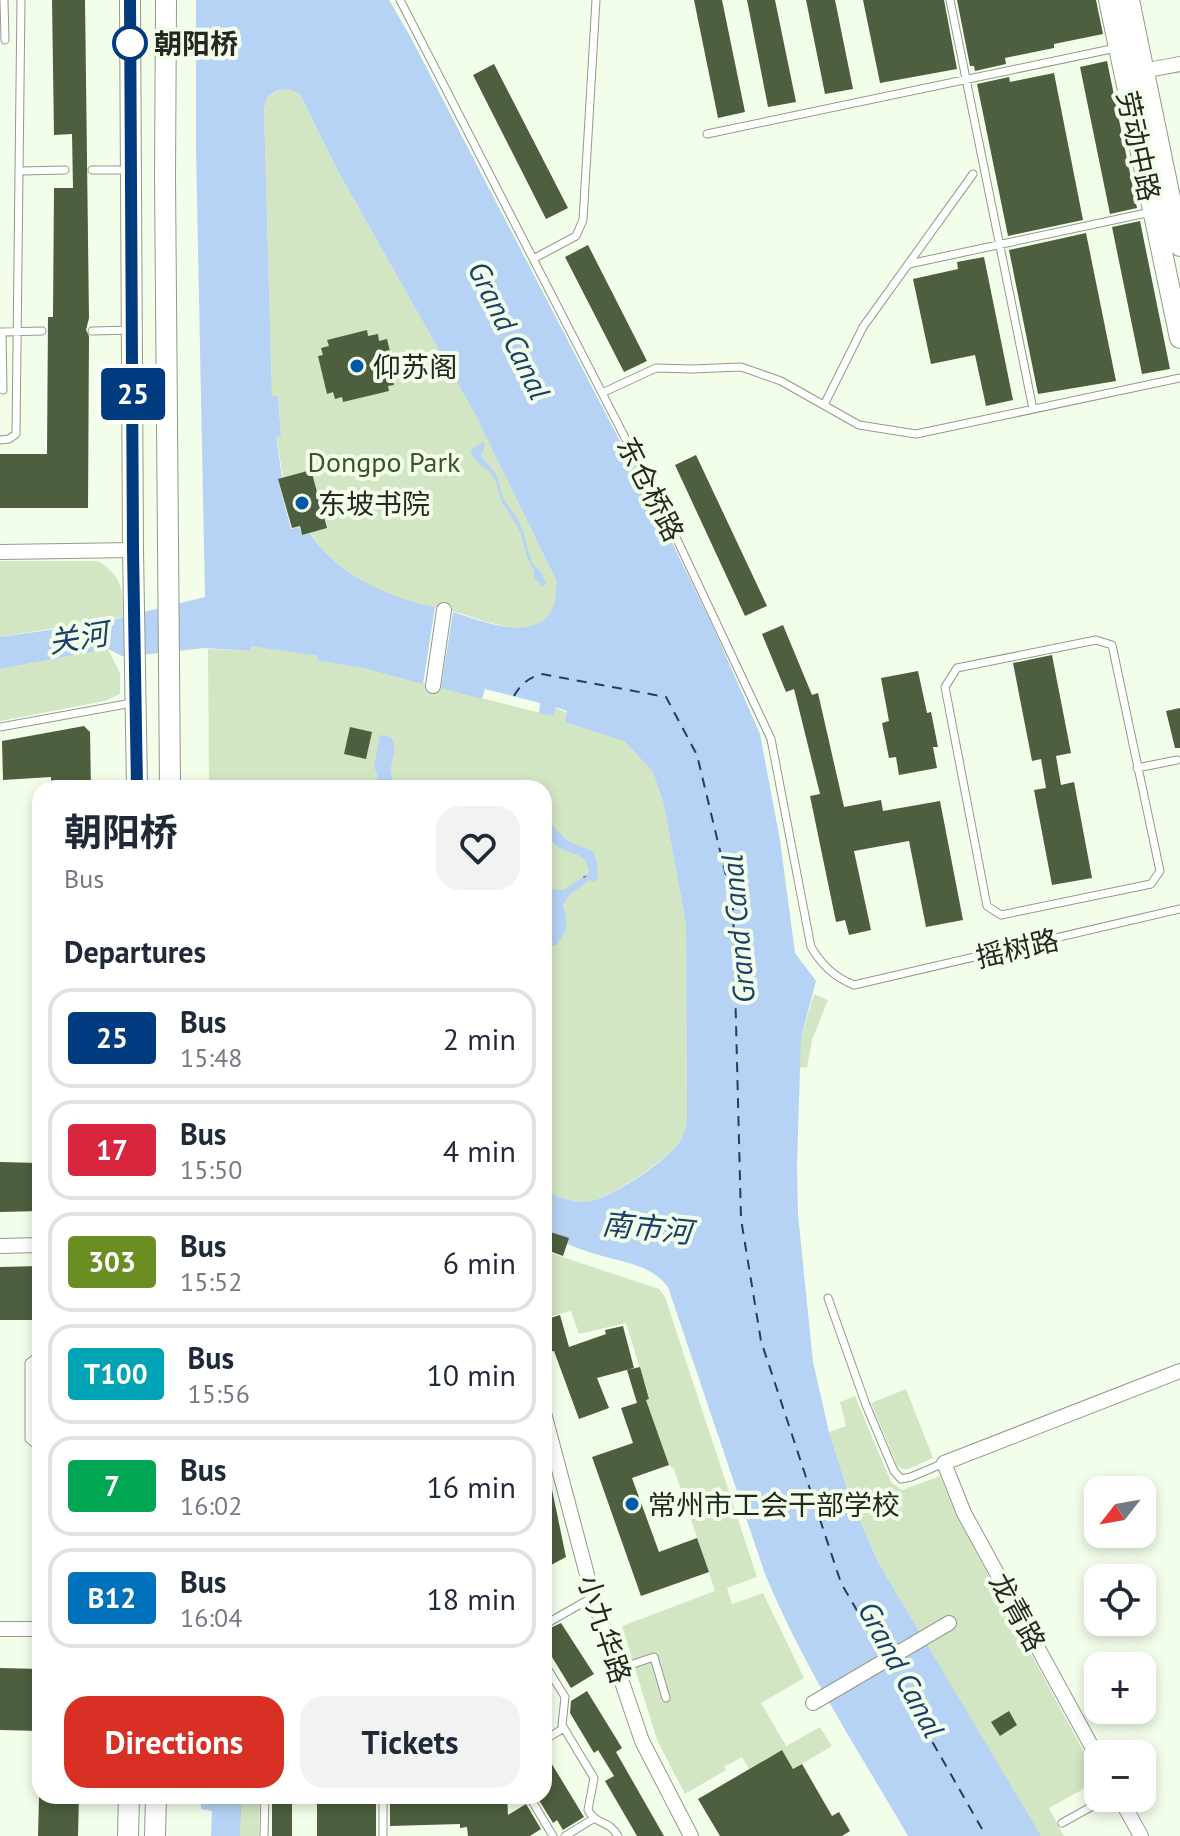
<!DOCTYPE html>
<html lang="en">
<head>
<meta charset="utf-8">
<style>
  :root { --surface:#fff; --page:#f2f2f3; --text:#1f2937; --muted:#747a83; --line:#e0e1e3; --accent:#d93025 }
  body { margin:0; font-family:"PT Sans","Noto Sans SC",sans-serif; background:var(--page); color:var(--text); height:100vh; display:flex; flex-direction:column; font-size:30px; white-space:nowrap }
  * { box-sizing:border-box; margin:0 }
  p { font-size:26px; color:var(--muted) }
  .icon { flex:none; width:44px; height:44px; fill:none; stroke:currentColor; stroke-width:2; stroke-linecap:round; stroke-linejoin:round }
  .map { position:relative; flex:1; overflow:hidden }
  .details { position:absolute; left:32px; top:780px; width:520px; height:1024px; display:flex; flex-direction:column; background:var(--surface); border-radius:24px; box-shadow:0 4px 12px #0003 }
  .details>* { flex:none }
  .badge { padding:0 16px; border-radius:6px; font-size:28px; line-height:52px }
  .needle { width:52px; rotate:239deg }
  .tools { position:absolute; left:1084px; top:1476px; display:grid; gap:16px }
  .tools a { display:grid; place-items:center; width:72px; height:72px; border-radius:16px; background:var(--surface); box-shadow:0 4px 12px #0003; font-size:40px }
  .map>.badge { position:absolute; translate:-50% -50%; box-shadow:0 0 0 4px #fff }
  h2 { padding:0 32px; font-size:30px; line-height:72px }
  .round { display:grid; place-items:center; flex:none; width:84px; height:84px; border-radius:24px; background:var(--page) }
  .summary { display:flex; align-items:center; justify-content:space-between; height:136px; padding:0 32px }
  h1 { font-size:38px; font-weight:700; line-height:60px }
  .button { display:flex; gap:16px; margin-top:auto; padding:16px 32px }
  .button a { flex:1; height:92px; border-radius:24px; background:var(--accent); color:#fff; font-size:32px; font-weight:700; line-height:92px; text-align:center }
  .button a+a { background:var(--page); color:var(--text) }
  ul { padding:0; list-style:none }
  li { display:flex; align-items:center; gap:24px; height:100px; margin:0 16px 12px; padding:0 16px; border:4px solid var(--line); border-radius:24px }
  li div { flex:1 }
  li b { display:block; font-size:30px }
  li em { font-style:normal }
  li .badge { min-width:88px; font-weight:700; text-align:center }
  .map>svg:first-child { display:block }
  .green { fill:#d2e6c3 }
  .water { fill:#b6d2f4 }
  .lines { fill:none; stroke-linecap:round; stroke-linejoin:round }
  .ferry { stroke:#1a406b; stroke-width:2; stroke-dasharray:10 8; stroke-linecap:butt }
  .building { fill:#4d5f3e }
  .street-tunnel { stroke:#c9d3c2; stroke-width:14; stroke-dasharray:14 7; stroke-linecap:butt }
  .lane-casing { stroke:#919b89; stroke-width:9 }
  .street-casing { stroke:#919b89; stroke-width:16 }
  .primary-casing { stroke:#919b89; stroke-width:22 }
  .path { stroke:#889083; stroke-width:3; stroke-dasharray:2 6; stroke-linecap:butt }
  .lane { stroke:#fff; stroke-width:7 }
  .street { stroke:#fff; stroke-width:14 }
  .primary { stroke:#fff; stroke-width:20 }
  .line-casing { stroke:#fff; stroke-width:18 }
  .line { stroke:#003b80; stroke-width:12 }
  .stop-dot { fill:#fff; stroke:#003b80; stroke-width:4 }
  .poi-dot { fill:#0058a6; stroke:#f2feea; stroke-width:3 }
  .labels { text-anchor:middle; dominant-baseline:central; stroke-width:8; stroke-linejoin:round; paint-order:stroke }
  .stop-label { font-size:28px; font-weight:bold; fill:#242821; stroke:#f2feea; text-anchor:start }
  .street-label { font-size:28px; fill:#242821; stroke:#f2feea }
  .poi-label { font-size:28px; fill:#242821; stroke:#f2feea; text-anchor:start }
  .park-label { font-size:28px; fill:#3a5620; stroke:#f2feea }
  .water-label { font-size:30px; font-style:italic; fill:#1a406b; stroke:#f2feea }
</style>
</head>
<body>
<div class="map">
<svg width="1180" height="1836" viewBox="0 0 1180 1836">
  <rect width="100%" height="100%" fill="#f2feea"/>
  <path class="green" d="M286 88 294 91 301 96 339 173 475 414 556 580C557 598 555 619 536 626 515 634 473 617 452 611 438 607 423 607 409 603 377 593 327 563 311 533L302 535 300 526 292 528 278 479 283 477 276 436H281L278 397H272L264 109 268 96Z
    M0 561H98C123 577 123 589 123 617L0 637Z
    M250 645 318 656V660L367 669 553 716 555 707 624 741 653 772 664 805 686 924 687 1124C685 1129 683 1136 680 1141 668 1160 602 1205 580 1202 568 1201 555 1195 544 1190V788H209L208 649 249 651Z
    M108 649 120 673V694L105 701 0 721V669Z
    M814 994 828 1000 812 1040 807 1068 799 1067 801 1038Z
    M544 1251 659 1289 665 1297 757 1577 727 1588 732 1604 763 1593 804 1678 761 1703 786 1746 820 1727 832 1746 793 1769 782 1750 749 1769 742 1757 724 1767 726 1770 685 1794 657 1740 622 1626 715 1591 674 1469 669 1465 646 1400 649 1398 626 1323 579 1334 571 1311 544 1318Z
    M906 1389 933 1458 906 1470 898 1467 871 1403Z
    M855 1396 891 1482 902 1490 940 1476 956 1515 1098 1778V1781L1049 1808 1064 1836H1041L1033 1824 879 1564 851 1501 829 1432 846 1426 840 1402Z
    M242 1796H260L259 1836H240Z"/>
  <path class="water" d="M196 0H389L410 36 664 526 714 629 760 734 780 840 795 953 816 981 801 1038 797 1165 798 1215 813 1362 829 1432 851 1501 879 1564 1041 1836H908C858 1750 803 1666 765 1574L668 1287C650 1263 619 1262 592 1253 576 1248 560 1241 544 1234V1190C555 1195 568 1201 580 1202 603 1205 668 1161 680 1141 683 1136 685 1129 687 1124L686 924 664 805 653 772 624 741 565 722 567 711 556 707 553 716 539 713 540 703 485 689 482 699 441 688 453 612C495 626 560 650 556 580L475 414 339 173 301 96C290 86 281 88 268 96L264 109 272 396 278 397 281 436 276 437 282 477 278 480 291 529 299 527 302 535 310 533C335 573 390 599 435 607L423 684 367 669 317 660 318 656 251 646 250 651 204 648 124 657 108 649 0 669V637L99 623 205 597 196 148Z
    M483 442 485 446 481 456 496 474 504 500 516 516 523 531 532 563 542 573 546 584 542 586 534 578V570L527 557 521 533 502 502 496 482 489 471 479 464 471 453V450Z
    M380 735 391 737C399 755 390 758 391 773 391 778 393 783 395 788H362L376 781 378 775 374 767Z
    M544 816C553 823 557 833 566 839 590 855 597 840 598 878L593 882 590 880 569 895 563 905C568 923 569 930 556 945L544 946V889L564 890 589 873C587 852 575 856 560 848 554 845 549 838 544 833Z
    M201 1796H242L240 1836H211L212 1811 201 1809Z"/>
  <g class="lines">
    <path class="ferry" d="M514 696C521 684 528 678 542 674L666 697 697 755 733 905 741 1219 761 1341 841 1583 883 1655
      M888 1664 986 1836"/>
  </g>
  <path class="building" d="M52 0H85L89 318 86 330 89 336 88 508H0V454H47L48 317H53L54 188H73L72 134 54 135Z
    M694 0H722L745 112 718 118Z
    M747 0H775L796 102 768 107Z
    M806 0H835L853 89 825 94Z
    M863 0H944L957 69 880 83Z
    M957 0H1096L1103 34 1054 44V48L1005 58 1006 64 975 71 974 66H970Z
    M1107 61 1137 208 1110 214 1080 67Z
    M494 64 568 208 546 219 473 75Z
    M1054 73 1083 220 1008 236 977 84 1009 77 1010 82Z
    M1140 221 1170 369 1142 374 1112 227Z
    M1086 233 1116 381 1038 394 1009 250Z
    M588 245 647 361 624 372 565 257Z
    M984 257 1013 400 986 406 975 355 931 364 913 279 958 269 957 262Z
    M367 330 368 336 378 334 379 341 387 339 396 376 392 377 394 385 388 386 389 391 343 402 342 397 335 399 333 392 327 394 318 356 323 355 321 348 329 346 327 340Z
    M696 455 767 606 745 616 675 465Z
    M311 470 327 528 302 535 300 526 292 528 278 479Z
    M783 625 812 695 818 693 844 807 881 800 883 811 940 801 963 920 926 927 909 841 854 851 871 930 849 935 845 920 836 922 810 796 820 794 794 689 786 692 762 634Z
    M1052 655 1071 753 1056 756 1061 785 1074 782 1092 878 1052 885 1034 790 1046 788 1041 759 1032 761 1013 663Z
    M918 671 927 713 931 712 938 747H933L937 768 899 775 896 757 889 758 882 723 889 721 881 678Z
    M1180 708V748H1175L1166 711Z
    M84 726 90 732 91 788H51V777L3 780 2 741Z
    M350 727 372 732 366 759 344 754Z
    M0 1162 40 1163V1211L0 1212Z
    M544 1230 569 1238 563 1256 544 1249Z
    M40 1266V1320H0V1267Z
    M560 1315 569 1347 606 1334 605 1330 623 1326 634 1368 597 1378 609 1408 579 1419 554 1351 548 1352 544 1339V1320Z
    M640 1367 649 1399 637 1403 627 1370Z
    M646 1400 669 1465 632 1478 659 1552 697 1538 709 1572 641 1596 592 1457 633 1443 621 1408Z
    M550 1480 566 1557 551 1565 544 1528V1481Z
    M561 1623 594 1674 571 1688 544 1644V1631Z
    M0 1668 40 1669V1731L0 1730Z
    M587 1691 622 1748 616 1752 664 1836H637L605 1781 614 1776 598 1750 594 1753 570 1713 571 1701Z
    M1009 1711 1017 1725 1000 1736 991 1722Z
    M782 1750 793 1769 802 1764 832 1816 839 1812 850 1831 842 1836H720L698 1799Z
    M544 1751 584 1817 563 1830 557 1820 553 1823 537 1797 544 1796Z
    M39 1796H79L78 1836H38Z
    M272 1796H292V1836H272Z
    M317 1796H376V1836H317Z
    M390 1796H507L508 1815 526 1804 541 1829 530 1836H468L467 1827 460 1828V1824L390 1826Z"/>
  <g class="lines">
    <path class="street-tunnel" d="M544 1210 550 1193"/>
    <defs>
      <path id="lane" d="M4 0 5 40
        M400 0 673 531 771 739 811 947C822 965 834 977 854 985L1180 909
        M950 0 1033 409
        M707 134 1116 48
        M92 170H129
        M21 171 65 170
        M533 259 576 236 583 220 596 0
        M909 264 1151 212
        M92 331 131 330
        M1 332 42 331
        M2 332 3 390
        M602 393 656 368 692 369 741 367 781 381 859 425 916 434 1180 378
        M824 405 863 327 973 174
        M0 440 9 439 16 434 21 0
        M1096 640 1112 645 1160 871 1151 884 1001 915 987 906 945 687 957 668Z
        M0 727 132 703
        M1137 768 1177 760
        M828 1298 866 1405 894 1471 901 1479 911 1477 944 1463
        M40 1354 29 1363V1439L40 1448
        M544 1625 593 1597
        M544 1663 565 1697 562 1725 594 1778 588 1810C597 1826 608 1819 618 1836
        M618 1669 654 1657 666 1698
        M544 1740 564 1728
        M529 1796 553 1836
        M1062 1823 1107 1798
        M264 1836 265 1796
        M383 1836V1796
        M565 1836 593 1819"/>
      <path id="street" d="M1142 71 1180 64
        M0 552 133 550
        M433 686 444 610
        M0 1246 40 1245
        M544 1413 593 1597 642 1741 691 1836
        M0 1629H40
        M813 1703 949 1623
        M1098 1758 964 1513 944 1463 1180 1371
        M1120 1798 1141 1836"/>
      <path id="primary" d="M130 0 133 550 137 788
        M166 0 165 177 170 788
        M1109 0 1180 338
        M1129 0 1180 246
        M128 1836 129 1796
        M155 1836 156 1796"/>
    </defs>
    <use href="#lane" class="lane-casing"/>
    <use href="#street" class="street-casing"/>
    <use href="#primary" class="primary-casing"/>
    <path class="path" d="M584 876 588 882"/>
    <use href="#lane" class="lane"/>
    <use href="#street" class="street"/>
    <use href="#primary" class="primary"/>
  </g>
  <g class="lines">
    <defs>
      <path id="line" d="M130 0 133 550 137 788"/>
    </defs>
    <use href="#line" class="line-casing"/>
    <use href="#line" class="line"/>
  </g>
  <circle class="stop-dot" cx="130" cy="43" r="16"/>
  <g class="poi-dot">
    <circle cx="357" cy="366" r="8"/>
    <circle cx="302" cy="503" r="8"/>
    <circle cx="632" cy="1504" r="8"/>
  </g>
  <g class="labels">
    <g class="stop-label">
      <text x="154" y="43">朝阳桥</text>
    </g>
    <g class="street-label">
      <text transform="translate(1139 146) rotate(78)">劳动中路</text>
      <text transform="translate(651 489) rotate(63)">东仓桥路</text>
      <text transform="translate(1017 948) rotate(-13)">摇树路</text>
      <text transform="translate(1018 1612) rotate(61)">龙青路</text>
      <text transform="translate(605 1629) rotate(72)">小九华路</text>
    </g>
    <g class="poi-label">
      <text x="373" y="366">仰苏阁</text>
      <text x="318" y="503">东坡书院</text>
      <text x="648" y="1504">常州市工会干部学校</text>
    </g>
    <g class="park-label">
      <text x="384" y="461">Dongpo Park</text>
    </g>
    <g class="water-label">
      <text transform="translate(510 330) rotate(64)">Grand Canal</text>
      <text transform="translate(78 637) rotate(-9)">关河</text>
      <text transform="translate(737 929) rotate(-95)">Grand Canal</text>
      <text transform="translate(647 1227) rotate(6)">南市河</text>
      <text transform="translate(902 1669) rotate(62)">Grand Canal</text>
    </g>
  </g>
</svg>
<div class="tools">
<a><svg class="needle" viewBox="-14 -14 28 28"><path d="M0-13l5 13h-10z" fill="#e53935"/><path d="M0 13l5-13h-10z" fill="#747a83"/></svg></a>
<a><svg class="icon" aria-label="locate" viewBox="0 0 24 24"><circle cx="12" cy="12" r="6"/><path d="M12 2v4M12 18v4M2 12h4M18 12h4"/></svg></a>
<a>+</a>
<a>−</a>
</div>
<b class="badge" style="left:133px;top:394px;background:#003b80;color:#fff">25</b>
<section class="details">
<div class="summary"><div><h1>朝阳桥</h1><p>Bus</p></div><a class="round"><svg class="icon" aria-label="heart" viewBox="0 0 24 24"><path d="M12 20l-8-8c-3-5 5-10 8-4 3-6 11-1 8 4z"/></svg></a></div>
<h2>Departures</h2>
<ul>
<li><span class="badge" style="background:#003b80;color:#fff">25</span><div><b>Bus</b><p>15:48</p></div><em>2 min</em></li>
<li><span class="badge" style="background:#d7263d;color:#fff">17</span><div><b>Bus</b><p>15:50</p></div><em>4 min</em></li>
<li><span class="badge" style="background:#6b8e23;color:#fff">303</span><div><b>Bus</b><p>15:52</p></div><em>6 min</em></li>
<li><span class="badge" style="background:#00a3b4;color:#fff">T100</span><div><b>Bus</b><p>15:56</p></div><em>10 min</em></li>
<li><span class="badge" style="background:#00a651;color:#fff">7</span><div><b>Bus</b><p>16:02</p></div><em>16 min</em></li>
<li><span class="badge" style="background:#0072bc;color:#fff">B12</span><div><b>Bus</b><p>16:04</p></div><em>18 min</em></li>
</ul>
<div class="button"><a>Directions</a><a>Tickets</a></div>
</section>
</div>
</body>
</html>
